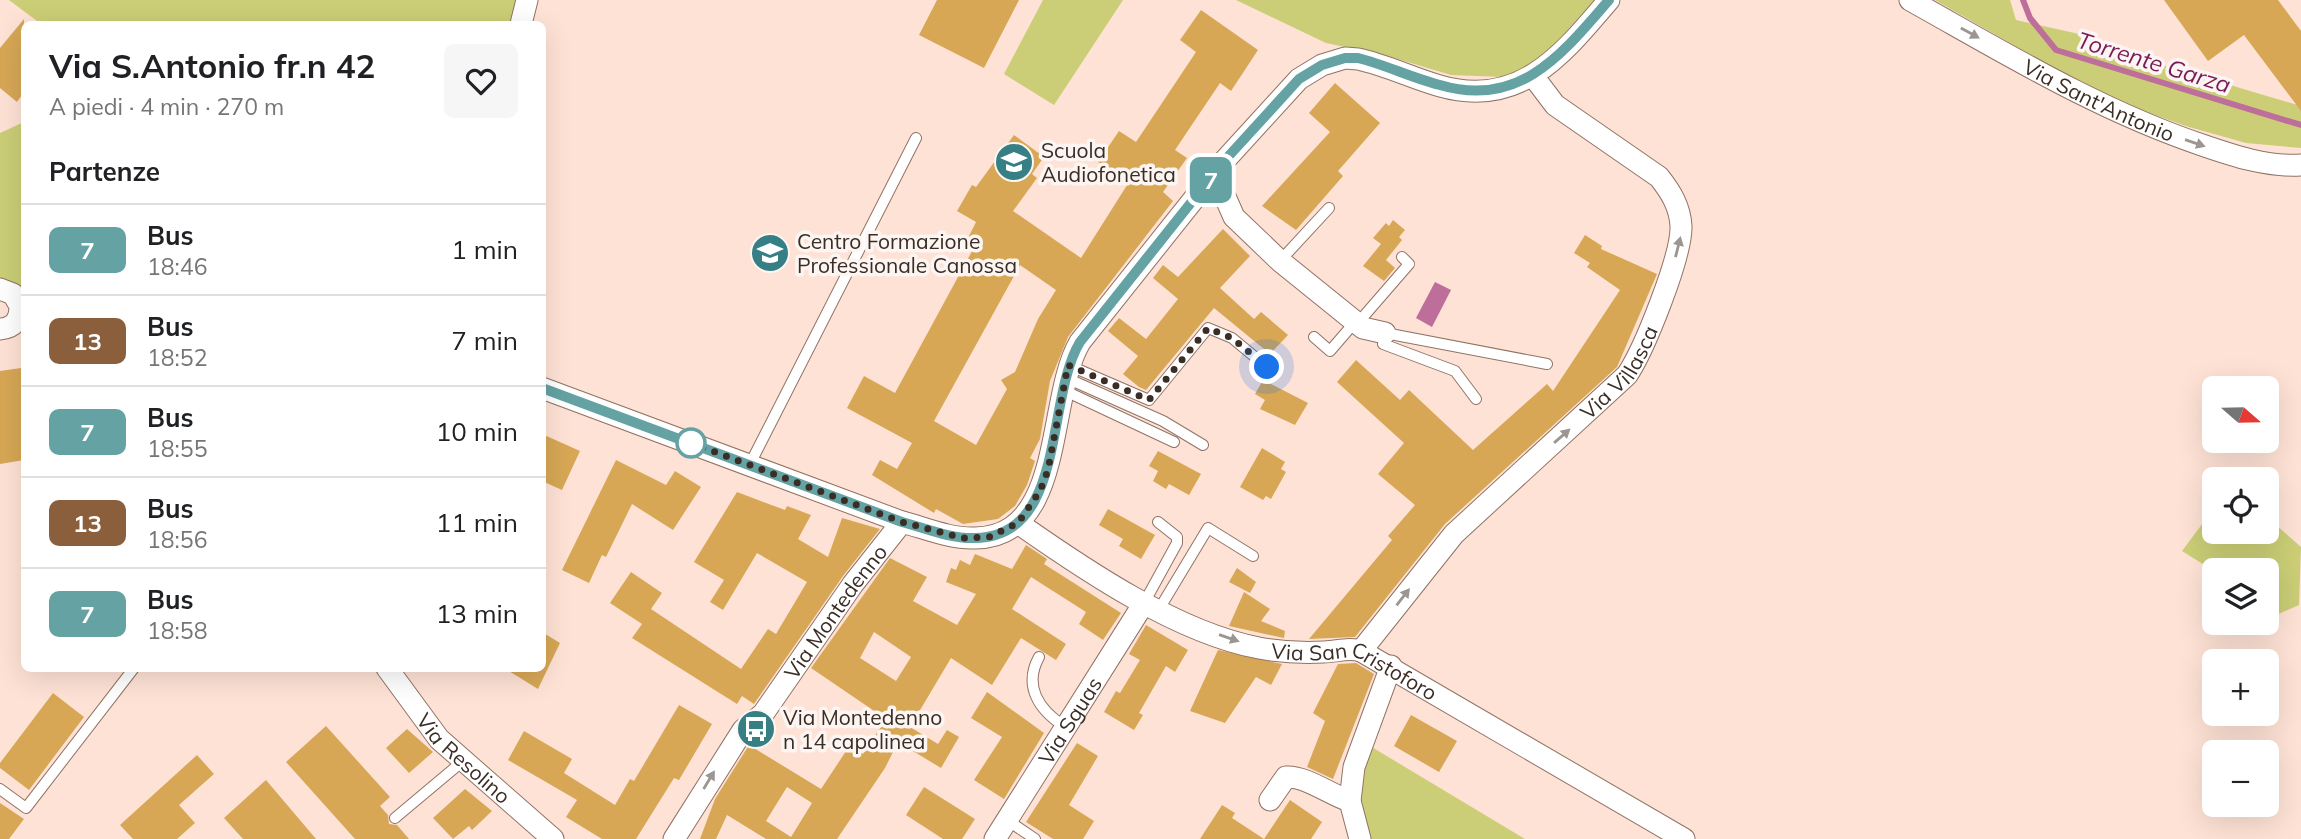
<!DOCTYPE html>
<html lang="it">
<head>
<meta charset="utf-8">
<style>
  :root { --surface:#fff; --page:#f6f6f6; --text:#202124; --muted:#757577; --line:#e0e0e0 }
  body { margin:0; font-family:Mulish,sans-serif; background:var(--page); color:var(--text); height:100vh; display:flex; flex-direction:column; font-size:26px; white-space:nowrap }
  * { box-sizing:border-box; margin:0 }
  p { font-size:23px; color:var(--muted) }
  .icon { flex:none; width:38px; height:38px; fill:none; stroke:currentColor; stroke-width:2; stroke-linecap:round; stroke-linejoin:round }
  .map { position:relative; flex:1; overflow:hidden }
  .side { position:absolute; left:21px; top:21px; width:525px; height:651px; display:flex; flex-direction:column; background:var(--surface); border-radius:10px; box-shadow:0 7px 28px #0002 }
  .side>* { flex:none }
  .badge { padding:0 14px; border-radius:10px; font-size:24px; line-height:46px }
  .needle { width:46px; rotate:110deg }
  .controls { position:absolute; left:2202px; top:376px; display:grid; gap:14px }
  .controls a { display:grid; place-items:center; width:77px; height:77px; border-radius:10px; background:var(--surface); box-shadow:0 7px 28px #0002; font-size:35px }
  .you { position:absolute; width:35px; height:35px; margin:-18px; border:5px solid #fff; border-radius:50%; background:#1a73e8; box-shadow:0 0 0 10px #1a73e833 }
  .map>.badge { position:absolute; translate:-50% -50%; box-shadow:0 0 0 4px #fff }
  h2 { padding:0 28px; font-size:26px; line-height:63px }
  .round { display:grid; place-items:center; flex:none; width:74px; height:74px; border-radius:10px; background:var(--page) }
  .overview { display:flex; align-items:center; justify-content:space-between; height:119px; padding:0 28px }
  h1 { font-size:33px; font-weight:700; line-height:52px }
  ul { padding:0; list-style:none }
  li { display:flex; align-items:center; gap:21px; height:91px; padding:0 28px; border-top:2px solid var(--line) }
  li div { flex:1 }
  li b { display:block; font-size:26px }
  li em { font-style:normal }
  li .badge { min-width:77px; font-weight:700; text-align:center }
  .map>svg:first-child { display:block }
  .green { fill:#cbce76 }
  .water { fill:#bd6e9b }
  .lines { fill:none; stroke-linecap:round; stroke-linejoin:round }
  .stream { stroke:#bd6e9b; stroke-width:6 }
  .building { fill:#d7a755; fill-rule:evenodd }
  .lane-casing { stroke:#917364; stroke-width:12 }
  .street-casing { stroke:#917364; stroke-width:23 }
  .lane { stroke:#fff; stroke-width:10 }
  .street { stroke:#fff; stroke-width:21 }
  .oneway { fill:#9c9692 }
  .line-casing { stroke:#fff; stroke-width:16 }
  .line { stroke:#65a2a3; stroke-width:10 }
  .walk { stroke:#3a2d26; stroke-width:7; stroke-dasharray:0 12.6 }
  .stop-dot { fill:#fff; stroke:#65a2a3; stroke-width:3.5 }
  .labels { text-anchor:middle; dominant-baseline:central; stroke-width:7; stroke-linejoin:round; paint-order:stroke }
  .street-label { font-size:21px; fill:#3a2d26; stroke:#fcf5f1 }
  .poi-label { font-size:21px; fill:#3a2d26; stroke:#fcf5f1; text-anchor:start }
  .water-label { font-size:23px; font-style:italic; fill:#791958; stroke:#fcf5f1 }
</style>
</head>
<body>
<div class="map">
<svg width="2301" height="839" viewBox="0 0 2301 839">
  <rect width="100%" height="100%" fill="#fee2d5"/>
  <path class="green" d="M9 0H516L510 24H41Z
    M1043 0H1123L1054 105 1004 74Z
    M1236 0H1595L1547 52 1529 67 1504 77 1451 75 1391 57 1326 43Z
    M1935 0H2010L2016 20 2079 34 2082 41 2301 106V148L2246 143 2189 127 2104 97Z
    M24 122V290L0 278V133Z
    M2214 508V532H2266V516L2301 547 2299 605 2276 615 2266 608V570L2214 571 2182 551Z
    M1365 743 1525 839H1364L1354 801Z"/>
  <path class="water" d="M1435 282 1451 290 1432 327 1416 318Z"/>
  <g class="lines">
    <path class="stream" d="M2023 0 2030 18 2056 50 2301 125"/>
  </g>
  <path class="building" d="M937 0H1019L984 68 919 35Z
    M2164 0H2278L2301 31V111L2244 35 2208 61Z
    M1201 10 1258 50 1231 91 1220 83 1175 150 1187 158 1163 192 1173 201 1068 337 1050 381 1040 439 1030 458 1035 461 1027 485 1015 506 998 519 963 524 936 509 934 513 872 475 880 460 897 469 912 443 847 408 864 376 895 393 977 242 968 238 976 222 957 211 972 185 976 187 1014 135 1044 157 1032 174 1037 178 1013 211 1081 258 1129 182 1098 162 1119 131 1136 142 1196 52 1180 40ZM1020 265 1056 290 1038 319 1015 372 1001 380 1007 389 976 445 934 421Z
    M24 19V92L17 102 0 88V48Z
    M1335 83 1380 123 1338 171 1343 176 1296 230 1262 206 1330 132 1309 113Z
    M1393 220 1405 230 1399 237 1402 240 1386 260 1395 268 1384 281 1363 266 1381 244 1373 238 1386 223 1389 226Z
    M1223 229 1250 256 1220 288 1254 319 1261 312 1288 335 1270 354 1214 308 1146 390 1139 387 1123 374 1138 356 1108 331 1119 318 1146 339 1178 299 1153 278 1163 265 1178 277Z
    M1585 235 1602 246 1601 249 1657 274 1617 367 1445 524 1355 637 1309 639 1392 540 1388 536 1415 505 1378 474 1404 443 1337 382 1356 360 1400 400 1409 390 1473 450 1547 384 1553 391 1620 290 1587 267 1590 263 1574 253Z
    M21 368 24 460 0 464V371Z
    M1263 380 1308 403 1295 425 1260 409 1265 400 1255 394Z
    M542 434 580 451 562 490 542 481Z
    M1262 448 1285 462 1281 469 1286 472 1271 499 1266 496 1263 500 1240 487Z
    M1158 451 1201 474 1189 495 1169 484 1166 489 1153 481 1158 471 1149 466Z
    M616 460 666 485 675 471 701 487 673 530 632 504 606 557 602 555 589 583 562 570Z
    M737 492 785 510 787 506 811 515 798 539 828 557 842 518 880 529 843 576 754 704 742 696 737 704 632 638 642 624 610 603 631 572 662 593 651 609 741 669 768 629 776 634 807 582 757 553 723 610 710 602 724 580 694 562Z
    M1108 509 1155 535 1141 559 1119 546 1123 539 1099 525Z
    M1026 545 1047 559 1044 564 1121 613 1103 640 1079 624 1086 612 1031 577 1012 609 1066 644 1056 660 1021 638 992 685 951 658 910 727 938 744 947 730 959 737 941 768 898 742 885 768 837 839H766L727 815 716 839H700L715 799 749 745 821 789 850 745 863 754 886 719 811 668 890 558 927 577 913 601 957 625 976 594 946 582 951 568 956 570 960 560 970 565 975 554 1012 569ZM874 632 911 657 896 681 860 658ZM787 787 812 803 791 837 766 821Z
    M1237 568 1256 582 1250 593 1229 582Z
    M1244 592 1270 609 1261 621 1285 631 1284 638 1229 626Z
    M1146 625 1188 650 1175 672 1166 666 1139 713 1143 715 1134 730 1104 712 1116 691 1120 693 1140 660 1129 654Z
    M542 632 560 643 538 689 504 668H542Z
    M1218 650 1282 664 1271 685 1256 677 1225 723 1190 711Z
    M1356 663 1374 674 1333 779 1307 767 1325 721 1313 713 1338 664Z
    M987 692 1044 733 1004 799 974 780 1002 737 971 718Z
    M53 693 84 717 29 790 0 768V763Z
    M679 705 712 724 679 780 674 778 636 839H602L566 817 577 800 508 760 524 731 572 759 564 773 615 805 630 779 634 781Z
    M1411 715 1457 741 1439 772 1394 746Z
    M326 726 390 797 380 806 388 815 389 824 397 825 409 839H355L286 762Z
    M407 729 433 752 409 773 386 748Z
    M1077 743 1098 756 1069 805 1094 821 1083 839H1053L1026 822Z
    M197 755 214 774 179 805 195 823 177 839H133L120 825Z
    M266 780 316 839H243L224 818Z
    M924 787 975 819 962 839H943L906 815Z
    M465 789 492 811 472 830 469 826 453 839 433 818Z
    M1290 800 1322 822 1311 839H1200L1222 805 1235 813 1232 818 1264 839Z
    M0 803 24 819 9 839H0Z"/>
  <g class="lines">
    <defs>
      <path id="lane" d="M1280 261 1329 208
        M1357 324 1409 264 1402 257
        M1385 333 1547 364
        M1314 337 1330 351 1355 322
        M1383 344 1455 371 1476 399
        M1068 365 1149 400 1208 328 1232 338 1267 367
        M1064 377 1163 421 1203 445
        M1061 389 1174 442
        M750 464 916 138
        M1144 603 1177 543V537L1158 522
        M1158 611 1208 528 1253 556
        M1039 657C1023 686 1039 710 1064 726
        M0 789 26 808 134 668
        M395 818 463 761
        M1007 820 1035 839"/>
      <g id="street">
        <path id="s1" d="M1910 0C2005 53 2098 110 2202 145 2234 156 2267 167 2301 165"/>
        <path d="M521 24 527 0"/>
        <path d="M1215 174 1234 217 1280 261 1363 328 1385 333"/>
        <path d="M0 289 13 294 20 306C20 320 14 328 0 329"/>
        <path d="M542 388 902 522C925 528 950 539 975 538 1066 537 1046 399 1080 342L1225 160 1299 79 1322 65 1345 58 1358 59C1386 65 1412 78 1440 86 1520 109 1563 54 1609 0"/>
        <path id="s2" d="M1018 523C1085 570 1178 633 1259 648 1280 652 1303 653 1324 652 1336 652 1349 647 1361 651L1684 839"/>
        <path id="s3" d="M1361 651 1454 534 1627 375C1644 350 1682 256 1681 226 1680 207 1671 192 1659 177L1555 105 1533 76"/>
        <path id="s4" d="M387 668 439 739 553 839"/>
        <path d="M1270 800 1286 777C1307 776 1330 795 1350 801"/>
        <path id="s5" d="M674 839 743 730 763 714 853 584 902 522"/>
        <path id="s6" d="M995 839 1144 603"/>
        <path d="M1360 839 1350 801 1354 767 1391 666"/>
      </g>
    </defs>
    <use href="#lane" class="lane-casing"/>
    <use href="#street" class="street-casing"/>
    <use href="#lane" class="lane"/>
    <use href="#street" class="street"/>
  </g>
  <defs><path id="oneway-solid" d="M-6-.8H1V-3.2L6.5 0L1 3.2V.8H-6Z" transform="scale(1.75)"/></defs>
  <g class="oneway">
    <use href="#oneway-solid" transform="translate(1970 33) rotate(29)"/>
    <use href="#oneway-solid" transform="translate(2195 143) rotate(19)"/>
    <use href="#oneway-solid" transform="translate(1678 247) rotate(-76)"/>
    <use href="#oneway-solid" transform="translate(1562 436) rotate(-41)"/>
    <use href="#oneway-solid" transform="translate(1403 597) rotate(-52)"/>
    <use href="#oneway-solid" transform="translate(1229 638) rotate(19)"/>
    <use href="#oneway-solid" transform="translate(709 780) rotate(-59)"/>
  </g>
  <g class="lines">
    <defs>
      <path id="line" d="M542 388 902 522C925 528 950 539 975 538 1067 537 1045 399 1080 342L1225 160 1299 79 1322 65 1345 58H1358C1386 65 1412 78 1440 85 1520 109 1563 53 1609 0"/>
    </defs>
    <use href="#line" class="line-casing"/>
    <use href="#line" class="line"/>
    <path class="walk" d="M691 443 902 522 963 538 989 537 1018 523 1040 491 1048 470 1068 365 1149 400 1208 328 1232 338 1267 367"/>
  </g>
  <defs>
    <symbol id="school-disc" viewBox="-11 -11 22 22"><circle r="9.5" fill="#367f85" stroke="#fcf5f1"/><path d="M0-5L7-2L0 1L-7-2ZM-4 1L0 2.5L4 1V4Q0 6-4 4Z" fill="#fff"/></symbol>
    <symbol id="bus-disc" viewBox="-11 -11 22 22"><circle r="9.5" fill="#367f85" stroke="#fcf5f1"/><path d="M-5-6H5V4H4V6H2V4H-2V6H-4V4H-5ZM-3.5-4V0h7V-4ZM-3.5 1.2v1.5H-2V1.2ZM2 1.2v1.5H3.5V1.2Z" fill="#fff"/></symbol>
  </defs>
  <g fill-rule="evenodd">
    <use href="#school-disc" x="992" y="140" width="44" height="44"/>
    <use href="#school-disc" x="748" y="231" width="44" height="44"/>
    <use href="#bus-disc" x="734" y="707" width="44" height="44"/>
  </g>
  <circle class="stop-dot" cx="691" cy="443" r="14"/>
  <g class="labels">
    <g class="street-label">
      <text stroke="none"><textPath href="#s1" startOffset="214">Via Sant'Antonio</textPath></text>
      <text stroke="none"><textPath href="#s3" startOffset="382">Via Villasca</textPath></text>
      <text stroke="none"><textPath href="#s5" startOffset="280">Via Montedenno</textPath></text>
      <text stroke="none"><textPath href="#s2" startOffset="374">Via San Cristoforo</textPath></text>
      <text stroke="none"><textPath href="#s6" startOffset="140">Via Sguas</textPath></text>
      <text stroke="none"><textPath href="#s4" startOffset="119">Via Resolino</textPath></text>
    </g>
    <g class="poi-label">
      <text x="1041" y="150">Scuola<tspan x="1041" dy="24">Audiofonetica</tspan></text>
      <text x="797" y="241">Centro Formazione<tspan x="797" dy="24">Professionale Canossa</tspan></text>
      <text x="783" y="717">Via Montedenno<tspan x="783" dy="24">n 14 capolinea</tspan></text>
    </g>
    <g class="water-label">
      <text transform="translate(2154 62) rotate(17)">Torrente Garza</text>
    </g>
  </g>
</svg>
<div class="controls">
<a><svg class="needle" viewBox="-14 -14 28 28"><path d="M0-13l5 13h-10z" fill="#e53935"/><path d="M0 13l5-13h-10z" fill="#757577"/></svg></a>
<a><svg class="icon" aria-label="locate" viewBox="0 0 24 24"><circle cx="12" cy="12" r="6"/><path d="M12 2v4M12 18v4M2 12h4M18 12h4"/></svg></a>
<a><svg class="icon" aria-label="layers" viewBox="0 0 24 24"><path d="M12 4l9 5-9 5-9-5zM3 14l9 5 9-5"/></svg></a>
<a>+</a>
<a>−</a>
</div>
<div class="you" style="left:1267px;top:367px"></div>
<b class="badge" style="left:1211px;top:180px;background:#65a2a3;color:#fff">7</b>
<section class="side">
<div class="overview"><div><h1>Via S.Antonio fr.n 42</h1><p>A piedi · 4 min · 270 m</p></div><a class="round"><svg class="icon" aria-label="heart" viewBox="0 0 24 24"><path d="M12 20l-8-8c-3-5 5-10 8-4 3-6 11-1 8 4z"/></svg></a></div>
<h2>Partenze</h2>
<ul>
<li><span class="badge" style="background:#65a2a3;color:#fff">7</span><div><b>Bus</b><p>18:46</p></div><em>1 min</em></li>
<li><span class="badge" style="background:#8b5e3c;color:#fff">13</span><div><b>Bus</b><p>18:52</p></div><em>7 min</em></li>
<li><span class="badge" style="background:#65a2a3;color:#fff">7</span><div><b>Bus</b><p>18:55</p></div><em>10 min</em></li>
<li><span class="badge" style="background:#8b5e3c;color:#fff">13</span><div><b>Bus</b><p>18:56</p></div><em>11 min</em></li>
<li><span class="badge" style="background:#65a2a3;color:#fff">7</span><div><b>Bus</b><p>18:58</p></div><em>13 min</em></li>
</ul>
</section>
</div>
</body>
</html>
